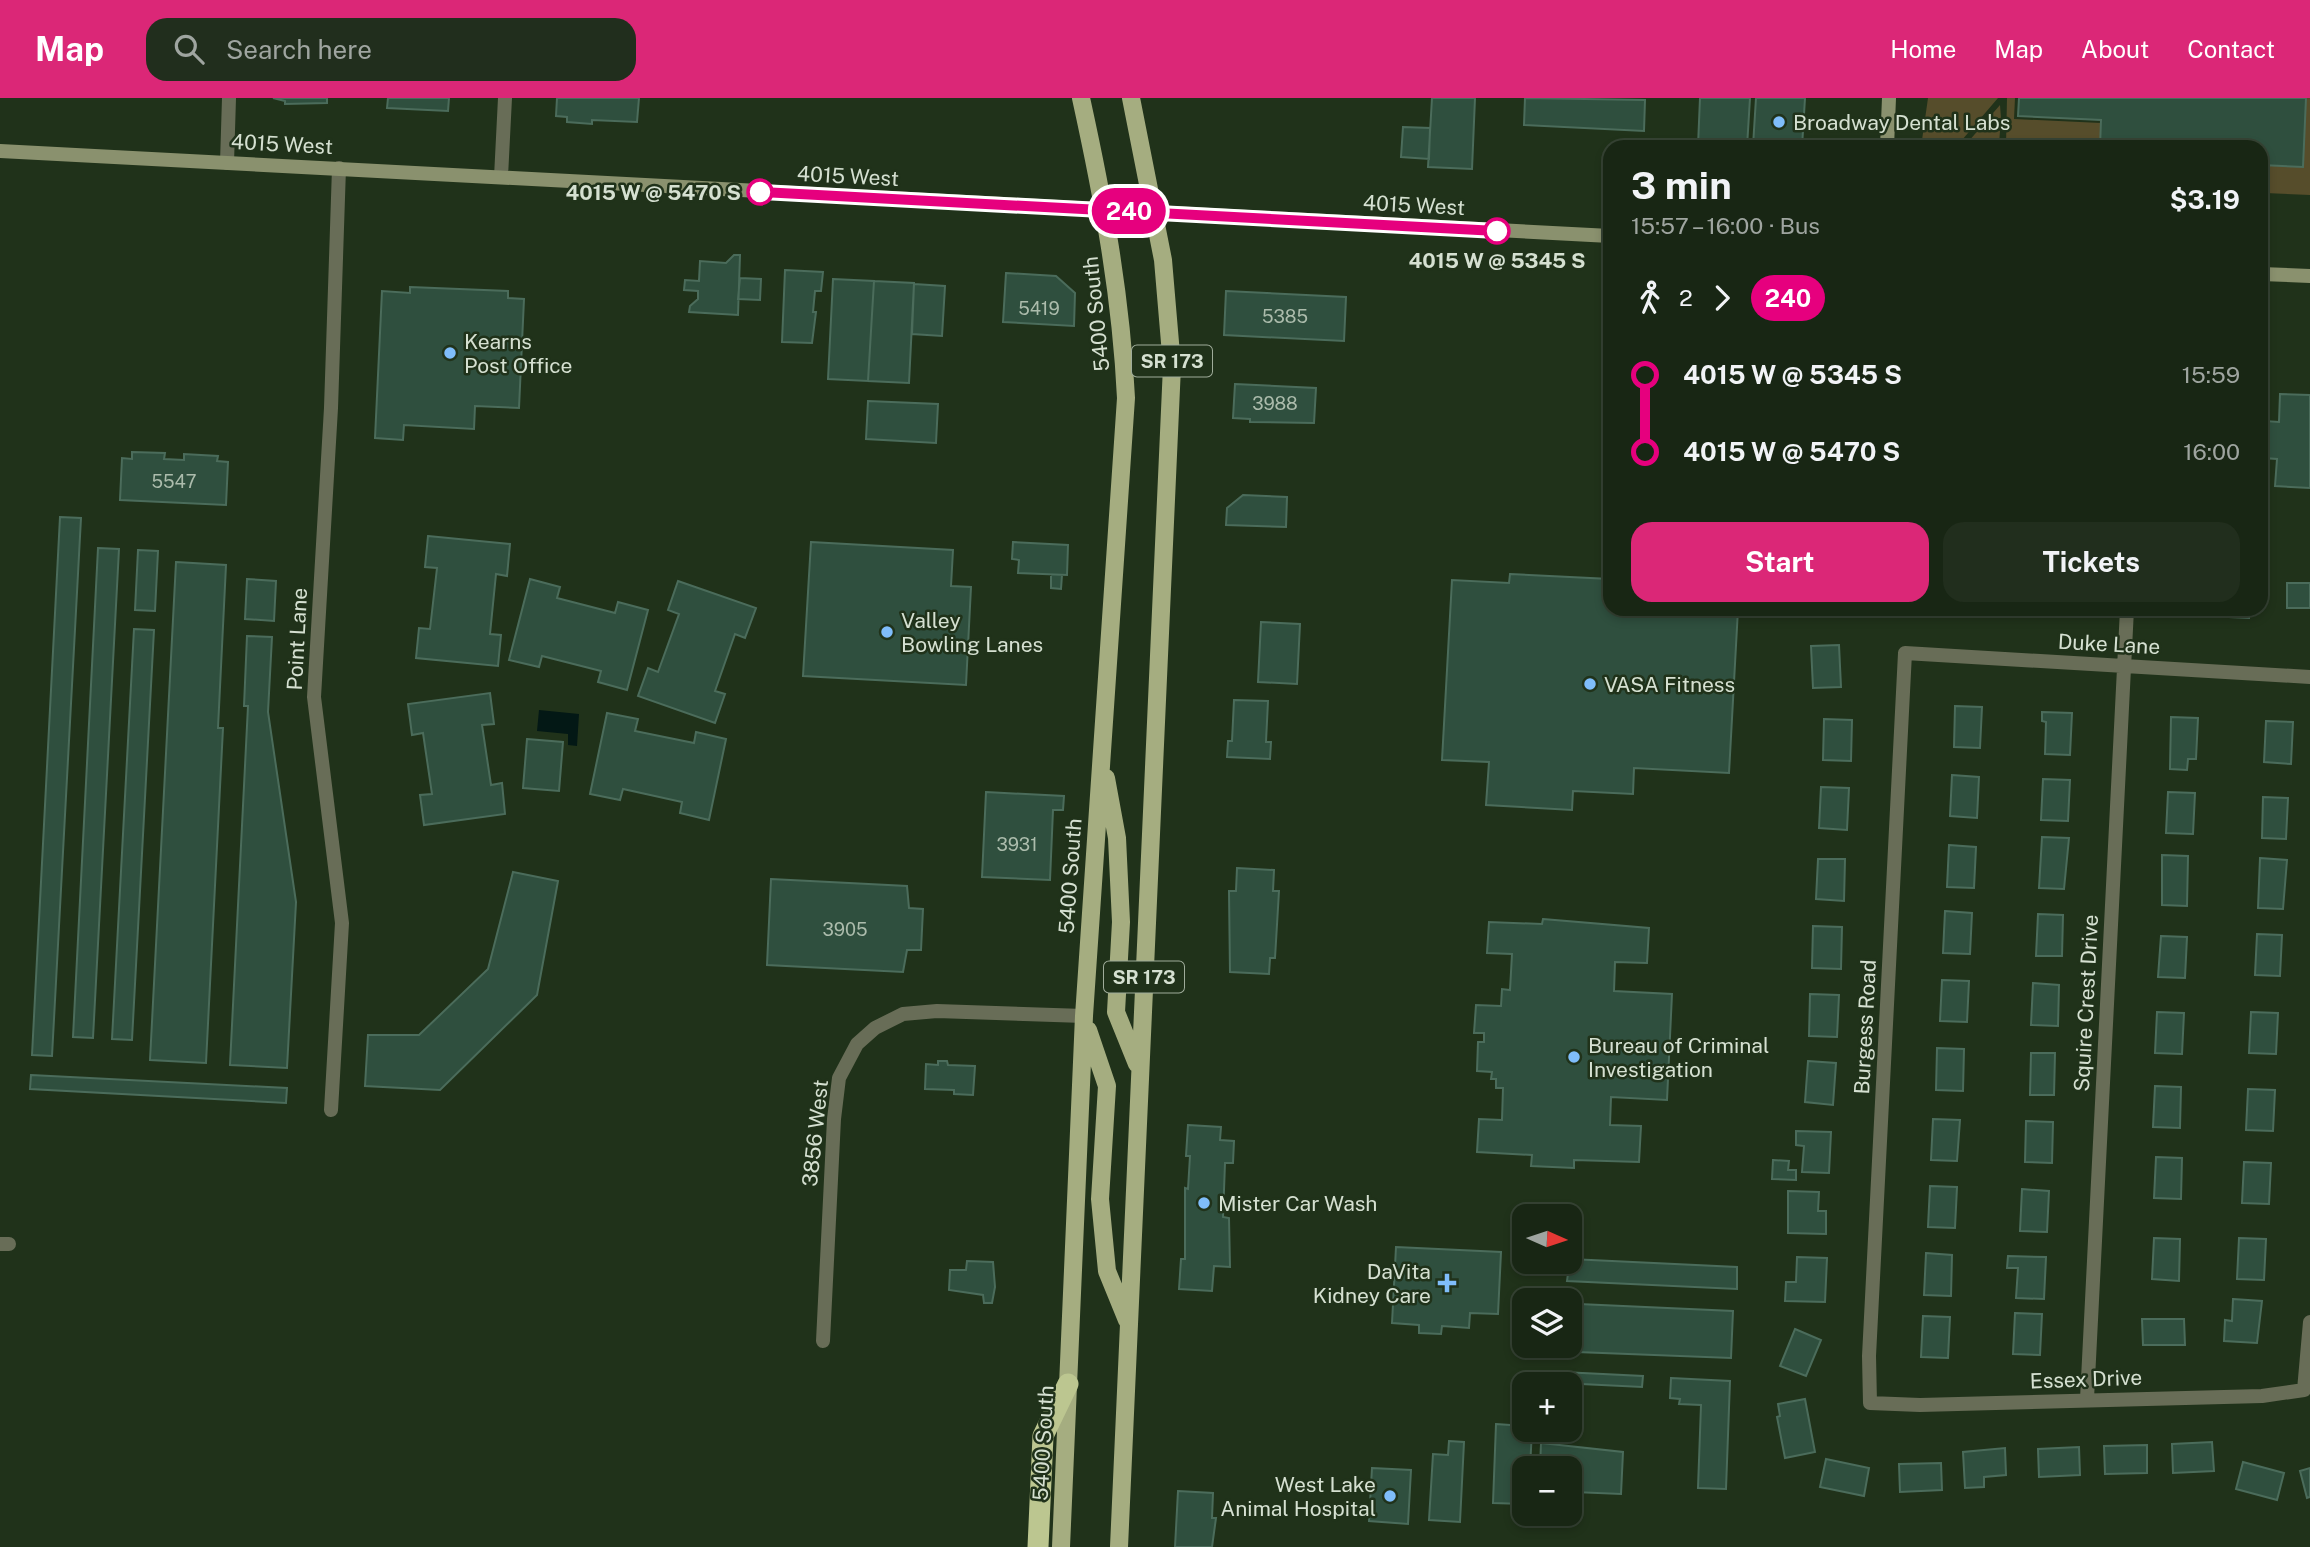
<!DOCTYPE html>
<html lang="en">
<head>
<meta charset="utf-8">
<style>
  :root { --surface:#182614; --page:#212e1d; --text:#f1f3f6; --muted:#9fa5a0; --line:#364334; --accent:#db2777 }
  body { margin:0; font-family:"Public Sans",sans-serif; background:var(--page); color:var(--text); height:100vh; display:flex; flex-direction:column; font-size:26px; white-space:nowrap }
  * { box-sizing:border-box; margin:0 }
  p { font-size:23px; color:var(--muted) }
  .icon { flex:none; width:38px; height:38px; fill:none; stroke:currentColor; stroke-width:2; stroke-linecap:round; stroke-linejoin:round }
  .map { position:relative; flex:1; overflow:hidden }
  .side { position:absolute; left:1603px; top:42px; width:665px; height:476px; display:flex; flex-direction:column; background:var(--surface); border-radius:21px; box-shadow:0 4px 10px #0003,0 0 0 2px var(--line) }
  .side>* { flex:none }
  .badge { padding:0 14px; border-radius:23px; font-size:24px; line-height:46px }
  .needle { width:46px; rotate:93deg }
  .tools { position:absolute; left:1512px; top:1106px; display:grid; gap:14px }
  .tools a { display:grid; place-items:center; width:70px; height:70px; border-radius:14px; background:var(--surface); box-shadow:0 4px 10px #0003,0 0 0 2px var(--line); font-size:35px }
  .map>.badge { position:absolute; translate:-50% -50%; box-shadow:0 0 0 4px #fff }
  .legs { display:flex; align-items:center; gap:10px; height:77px; padding:0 28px; font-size:23px }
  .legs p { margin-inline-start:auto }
  .headline { display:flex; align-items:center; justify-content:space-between; height:119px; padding:0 28px }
  h1 { font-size:38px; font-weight:700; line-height:52px }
  .primary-button { display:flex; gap:14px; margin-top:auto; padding:14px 28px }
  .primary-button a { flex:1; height:80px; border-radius:21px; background:var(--accent); color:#fff; font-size:28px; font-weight:700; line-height:80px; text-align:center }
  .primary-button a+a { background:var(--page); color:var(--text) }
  ul { padding:0 28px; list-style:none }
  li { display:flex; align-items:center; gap:24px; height:77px; font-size:26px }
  li i { display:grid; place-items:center; width:10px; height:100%; margin:0 9px; background:currentColor }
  li i::after { content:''; width:18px; height:18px; margin:-9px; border:5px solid; border-radius:50%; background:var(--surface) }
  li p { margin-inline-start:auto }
  li:first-child i { background:linear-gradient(#0000 50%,currentColor 0) }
  li:last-child i { background:linear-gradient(currentColor 50%,#0000 0) }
  header { display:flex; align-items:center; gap:42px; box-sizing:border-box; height:98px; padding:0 35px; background:var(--accent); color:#fff }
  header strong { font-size:33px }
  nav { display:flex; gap:38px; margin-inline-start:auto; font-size:24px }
  .search { width:490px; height:63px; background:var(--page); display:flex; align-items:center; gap:18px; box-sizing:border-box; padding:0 24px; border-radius:21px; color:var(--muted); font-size:26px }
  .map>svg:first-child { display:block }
  .green { fill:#564d2b }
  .water { fill:#031815 }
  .building { fill:#2f4f3e; stroke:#4b6c5b; stroke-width:2 }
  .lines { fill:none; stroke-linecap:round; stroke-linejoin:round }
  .street { stroke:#686d57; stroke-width:14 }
  .secondary { stroke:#8a916e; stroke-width:14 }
  .primary { stroke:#a5ad80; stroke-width:18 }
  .highway { stroke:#bcc690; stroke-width:21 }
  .line-1-casing { stroke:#fff; stroke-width:16 }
  .line-1 { stroke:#e6007e; stroke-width:10 }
  .poi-dot { fill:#7fbdfa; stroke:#20321a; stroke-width:2.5 }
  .stop-1-dot { fill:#fff; stroke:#e6007e; stroke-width:3.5 }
  .labels { text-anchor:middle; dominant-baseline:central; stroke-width:5; stroke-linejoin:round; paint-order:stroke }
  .number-label { font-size:18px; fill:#acbcac }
  .shield { fill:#20321a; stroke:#9fac9a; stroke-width:2 }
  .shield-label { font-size:19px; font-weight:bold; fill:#d5e0d1 }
  .poi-label { font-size:21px; fill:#d5e0d1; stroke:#20321a; text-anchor:start }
  .street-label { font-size:21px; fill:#d5e0d1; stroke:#20321a }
  .stop-label { font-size:21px; font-weight:bold; fill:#d5e0d1; stroke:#20321a; text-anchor:end }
</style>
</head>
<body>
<header>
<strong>Map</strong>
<div class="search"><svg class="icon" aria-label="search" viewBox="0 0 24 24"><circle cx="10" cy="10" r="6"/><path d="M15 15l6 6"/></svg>Search here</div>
<nav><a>Home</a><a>Map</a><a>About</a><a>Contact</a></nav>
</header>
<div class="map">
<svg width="2310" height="1449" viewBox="0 0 2310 1449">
  <rect width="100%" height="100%" fill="#20321a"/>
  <path class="green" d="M1928 0H1998L1956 49H1921Z
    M2007 0H2015L2014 21 2101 25 2100 49 2006 47Z
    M2306 0H2310V97L2265 95 2268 67 2302 68Z
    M2000 7 2001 20H1995L1991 29 2000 33 1999 46 1968 44Z"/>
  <path class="water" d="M539 612 579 616 577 648 568 647V636L537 633Z"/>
  <path class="building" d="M273 0H327V5L285 6V3Z
    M388 0H449L448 13 387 10Z
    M557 0H639L637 24 592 22V26L567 24V19L556 18Z
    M1432 0H1475L1472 71 1428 69Z
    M1525 0 1645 2 1644 33 1524 27Z
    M1700 0H1750L1747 49 1698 48Z
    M1756 0H1805L1802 49 1753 48Z
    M2019 0H2306L2303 69 2261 67V49H2100L2101 22 2018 18Z
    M1403 29 1430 30 1429 61 1401 59Z
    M734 157H740L738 217 689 214 690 208 698 201V193L684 192 685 182 699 183 700 163 726 165Z
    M785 172 823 174 821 193H815L813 214H816L812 245 782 244Z
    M1006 175 1056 178 1075 195 1074 228 1003 224Z
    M740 180 761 181 760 202 738 201Z
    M833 181 874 183 868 283 828 281Z
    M874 183 914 185 909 285 868 283Z
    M914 186 945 188 942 238 912 236Z
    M410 189 508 193V200L524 201 519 310 475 308 474 331 404 327 403 342 375 340 382 193 410 195Z
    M1226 193 1346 199 1344 243 1224 237Z
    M1235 286 1316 290 1314 325 1250 324V321L1233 320Z
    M2280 296 2310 297V390L2275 388 2277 361 2263 360 2265 323 2279 324Z
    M868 303 938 306 936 345 866 341Z
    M132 354 165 355 164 361 184 362V356L218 358 217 363 228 364 226 407 120 402 122 360 132 361Z
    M1243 397 1287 399 1286 429 1226 427 1227 410Z
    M60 419 81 420 52 958 32 957Z
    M428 438 510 446 507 478 496 476 490 536 501 537 498 568 416 560 419 530 430 531 437 470 425 469Z
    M811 444 953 452 951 488 971 489 966 587 803 578Z
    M1013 444 1068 447 1067 477 1018 475 1019 462 1012 461Z
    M98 450 119 451 93 940 73 939Z
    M138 452 158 453 155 513 135 512Z
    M176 464 226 467 218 630H223L206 965 150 962Z
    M1510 476 1610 481V511H1738L1729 675 1634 670 1633 696 1573 693 1572 712 1486 707 1489 664 1442 662 1452 482 1509 485Z
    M1051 477H1062L1061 491 1051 490Z
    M247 481 276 483 274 523 245 521Z
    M530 481 560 489 557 500 615 515 618 504 648 512 627 592 598 584 601 573 542 558 539 569 509 562Z
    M678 483 756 510 745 540 735 536 715 593 725 596 715 625 638 598 648 570 658 574 679 516 668 512Z
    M2287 485H2310V510H2287Z
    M2208 511H2249V520L2208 518Z
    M1261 524 1300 526 1297 586 1258 584Z
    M134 531 154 532 132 942 112 941Z
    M247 538 272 539 268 614 296 804 287 970 230 967 248 608H244Z
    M1839 547 1841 589 1813 590 1811 548Z
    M490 595 494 626 482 627 491 687 502 685 505 716 424 727 420 697 432 696 423 635 412 637 408 606Z
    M1234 602 1268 603 1266 644H1271L1270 661 1227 659 1228 643H1232Z
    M1955 608 1982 609 1980 650 1954 649Z
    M2042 614 2072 615 2070 657 2045 656 2046 624 2042 623Z
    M607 615 638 621 635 633 694 645 696 634 726 641 709 722 680 715 682 704 623 691 620 702 590 696Z
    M2171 619 2198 620 2196 661H2188L2187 672 2170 671Z
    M1824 621 1852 622 1851 663 1823 662Z
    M2266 623 2293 624 2291 666 2264 664Z
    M527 641 563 644 559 693 523 690Z
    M1952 677 1979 679 1977 720 1950 718Z
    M2043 681 2070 682 2068 723 2041 722Z
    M1821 689 1849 690 1847 732 1819 730Z
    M986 694 1064 698 1063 712H1053L1050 782 982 779Z
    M2168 694 2195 695 2193 736 2166 735Z
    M2263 699 2288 700 2286 741 2262 740Z
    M2042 739 2069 740 2064 791 2039 790Z
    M1949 747 1976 749 1974 790 1947 789Z
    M2162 757 2188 758 2187 808 2162 807Z
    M2260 760 2287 762 2283 811 2258 810Z
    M1818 761H1845L1844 803 1816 801Z
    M1237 770 1274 772 1273 793H1279L1275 860H1270L1269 876 1230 874 1229 793H1236Z
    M513 774 558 783 537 897 440 992 365 988 368 937H419L488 871Z
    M771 781 907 788 909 810 923 811 921 852H907L903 874 767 867Z
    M1945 813 1972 815 1970 856 1943 855Z
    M2038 816 2063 817 2062 858H2036Z
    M1543 821 1649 830 1647 865 1615 864 1614 893 1672 896 1667 1002 1611 999 1610 1027 1641 1028 1639 1064 1574 1062V1070L1531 1068 1532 1057 1477 1054 1479 1021 1502 1022 1503 990H1496V981H1491L1492 974 1477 973 1478 944H1484V935H1474L1476 907 1501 908 1502 891 1510 892 1512 856 1487 855 1489 824 1542 826Z
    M1813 828 1842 829 1841 871 1812 870Z
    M2257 836 2282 837 2280 878 2255 877Z
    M2161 838 2187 839 2185 880 2158 879Z
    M1942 882 1969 883 1967 924 1940 923Z
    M2033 885 2059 887 2058 928 2031 927Z
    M1810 896 1839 897 1837 939 1809 938Z
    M2157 914 2184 915 2182 956 2155 955Z
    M2251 914 2278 915 2276 956 2249 955Z
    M1937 950 1964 951 1963 993 1936 992Z
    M2031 955H2055L2054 997H2030Z
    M938 963H947L948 967 975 968 973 997 954 996V992L925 991 926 966 938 967Z
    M1808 963 1836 965 1833 1007 1805 1004Z
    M31 977 287 990 286 1005 30 991Z
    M2155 988 2181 989 2180 1030 2153 1029Z
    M2248 991 2275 992 2273 1033 2246 1032Z
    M1933 1021 1960 1022 1957 1063 1931 1062Z
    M2026 1023 2053 1024 2052 1065 2025 1064Z
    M1188 1027 1221 1029 1220 1042 1234 1043 1233 1065H1225L1223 1119 1229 1120 1230 1169 1214 1168 1212 1193 1179 1191 1181 1161H1185V1090L1188 1091 1190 1058H1186Z
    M1796 1033 1831 1034 1829 1075 1802 1074 1804 1048 1796 1047Z
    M2156 1059 2182 1060 2181 1101 2154 1100Z
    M1773 1062 1789 1063 1788 1072H1796V1082L1772 1081Z
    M2244 1064 2271 1065 2269 1106 2242 1105Z
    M1930 1088 1957 1089 1955 1130 1928 1129Z
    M2022 1091 2049 1093 2047 1134 2020 1133Z
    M1788 1093 1819 1094 1818 1113H1826V1136L1788 1135Z
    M2154 1140 2180 1141 2179 1183 2152 1181Z
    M2239 1140 2266 1141 2264 1182 2237 1181Z
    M1396 1149 1501 1154 1498 1216 1470 1215 1469 1230 1442 1228 1441 1236 1419 1235V1227L1392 1225Z
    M1926 1155 1952 1157 1951 1198 1924 1197Z
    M2008 1158 2046 1159 2044 1201 2016 1200 2018 1170H2007Z
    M1797 1159 1827 1160 1825 1204 1785 1203 1786 1184H1796Z
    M1570 1161 1737 1169V1191L1567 1183Z
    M967 1163 993 1164 995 1189 992 1205H984L983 1197 949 1192 950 1172H966Z
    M2233 1201 2262 1203 2257 1245 2224 1243 2225 1222 2232 1223Z
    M1579 1206 1733 1213 1731 1260 1577 1254Z
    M2015 1215 2042 1216 2040 1257 2013 1256Z
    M1923 1218 1950 1219 1948 1260 1921 1259Z
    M2142 1221H2184L2185 1247H2143Z
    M1795 1231 1821 1242 1806 1278 1780 1268Z
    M1562 1274 1643 1278 1642 1289 1561 1285Z
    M1671 1280 1730 1283 1726 1391 1698 1390 1701 1307 1679 1306 1680 1301 1670 1300Z
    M1805 1301 1815 1354 1785 1360 1777 1319 1780 1318 1778 1306Z
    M1496 1326 1524 1328V1332H1532L1530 1370H1524V1406L1493 1405Z
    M1449 1343 1464 1344 1460 1424 1429 1422 1433 1356 1448 1357Z
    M2212 1344 2214 1373 2173 1375 2172 1346Z
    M1541 1345 1623 1354 1621 1396 1574 1394 1573 1401H1570V1370H1540Z
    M2147 1347V1375L2105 1376 2104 1348Z
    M2079 1349 2080 1377 2039 1379 2038 1351Z
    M2005 1350 2006 1377 1984 1379V1389L1965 1390 1963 1354Z
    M1826 1361 1869 1370 1864 1398 1820 1389Z
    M2243 1364 2284 1375 2277 1402 2236 1391Z
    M1941 1365 1942 1392 1900 1394 1899 1366Z
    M1372 1370 1411 1372 1408 1426 1369 1423Z
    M2310 1370V1399L2307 1400 2300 1373Z
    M1178 1393 1213 1395 1212 1420H1216L1212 1449H1175Z"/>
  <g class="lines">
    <path class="street" d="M227 65 229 0
      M501 79 505 0
      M2310 579 1905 555 1869 1258 1870 1305 1920 1307 2262 1298 2304 1292 2310 1224
      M331 1012 342 825 314 599 331 310 339 70
      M0 1146H9
      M823 1243 834 1021 839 980 857 946 875 930 903 916 937 913 1084 918
      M2087 1301 2127 511"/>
    <path class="secondary" d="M1887 49 1889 0
      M0 53 1610 138
      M2261 176 2310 178"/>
    <path class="primary" d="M1106 680 1117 740 1121 824 1116 914 1137 966
      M1088 932 1107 988 1100 1101 1107 1173 1127 1222
      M1061 1449 1084 918 1126 300C1121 197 1103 100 1081 0
      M1119 1449 1172 268 1163 162 1131 0"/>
    <path class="highway" d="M1038 1449 1043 1338 1068 1286"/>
  </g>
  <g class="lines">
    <defs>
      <path id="line-1" d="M760 94 1497 133"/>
    </defs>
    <use href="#line-1" class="line-1-casing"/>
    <use href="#line-1" class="line-1"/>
  </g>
  <g class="poi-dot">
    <circle cx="1779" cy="24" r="7"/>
    <circle cx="450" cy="255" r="7"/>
    <circle cx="887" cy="534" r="7"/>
    <circle cx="1590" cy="586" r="7"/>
    <circle cx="1574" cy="959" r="7"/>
    <circle cx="1204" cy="1105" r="7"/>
    <path d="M1443.5 1174.5h7v7h7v7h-7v7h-7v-7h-7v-7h7z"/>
    <circle cx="1390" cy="1398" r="7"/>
  </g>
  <g class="stop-1-dot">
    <circle cx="760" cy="94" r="12"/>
    <circle cx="1497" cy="133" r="12"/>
  </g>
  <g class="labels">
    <g class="number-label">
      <text x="1039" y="210">5419</text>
      <text x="1285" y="218">5385</text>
      <text x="1275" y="305">3988</text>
      <text x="174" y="383">5547</text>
      <text x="1017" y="746">3931</text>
      <text x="845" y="831">3905</text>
    </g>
    <g class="shield">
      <rect x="1132" y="247.5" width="80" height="31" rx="5"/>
      <rect x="1104" y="863.5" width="80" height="31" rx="5"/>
    </g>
    <g class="shield-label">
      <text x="1172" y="263">SR 173</text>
      <text x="1144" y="879">SR 173</text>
    </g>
    <g class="poi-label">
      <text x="1793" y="24">Broadway Dental Labs</text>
      <text x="464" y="243">Kearns<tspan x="464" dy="24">Post Office</tspan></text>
      <text x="901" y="522">Valley<tspan x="901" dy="24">Bowling Lanes</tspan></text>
      <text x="1604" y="586">VASA Fitness</text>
      <text x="1588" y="947">Bureau of Criminal<tspan x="1588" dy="24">Investigation</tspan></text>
      <text x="1218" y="1105">Mister Car Wash</text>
      <text x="1431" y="1173" text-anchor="end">DaVita<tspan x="1431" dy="24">Kidney Care</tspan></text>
      <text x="1376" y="1386" text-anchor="end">West Lake<tspan x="1376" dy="24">Animal Hospital</tspan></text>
    </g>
    <g class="street-label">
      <text transform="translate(282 46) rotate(3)">4015 West</text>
      <text transform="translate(848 78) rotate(3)">4015 West</text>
      <text transform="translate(1414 107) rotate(3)">4015 West</text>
      <text transform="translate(1096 216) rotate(-96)">5400 South</text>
      <text transform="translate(297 541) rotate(-87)">Point Lane</text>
      <text transform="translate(2109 546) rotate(3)">Duke Lane</text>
      <text transform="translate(1070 778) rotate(-86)">5400 South</text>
      <text transform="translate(2086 905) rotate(-87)">Squire Crest Drive</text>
      <text transform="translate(1865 929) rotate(-87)">Burgess Road</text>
      <text transform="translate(815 1035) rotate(-84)">3856 West</text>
      <text transform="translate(2086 1281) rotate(-2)">Essex Drive</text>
      <text transform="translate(1043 1345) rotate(-87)">5400 South</text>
    </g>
    <g class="stop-label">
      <text x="741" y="94">4015 W @ 5470 S</text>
      <text x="1497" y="162" text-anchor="middle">4015 W @ 5345 S</text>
    </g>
  </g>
</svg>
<div class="tools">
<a><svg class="needle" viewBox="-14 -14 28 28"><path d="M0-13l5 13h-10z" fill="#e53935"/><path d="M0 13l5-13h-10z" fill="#9fa5a0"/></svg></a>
<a><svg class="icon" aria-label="layers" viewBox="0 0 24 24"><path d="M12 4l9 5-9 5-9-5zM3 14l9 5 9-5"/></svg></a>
<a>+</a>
<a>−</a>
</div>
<b class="badge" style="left:1129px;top:113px;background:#e6007e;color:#fff">240</b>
<section class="side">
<div class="headline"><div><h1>3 min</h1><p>15:57 – 16:00 · Bus</p></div><b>$3.19</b></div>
<div class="legs"><svg class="icon" aria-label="walk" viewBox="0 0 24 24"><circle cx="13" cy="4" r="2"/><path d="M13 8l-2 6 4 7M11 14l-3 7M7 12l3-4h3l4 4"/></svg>2<svg class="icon" aria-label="forward" viewBox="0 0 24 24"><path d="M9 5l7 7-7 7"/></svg><b class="badge" style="background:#e6007e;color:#fff">240</b></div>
<ul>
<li><i style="color:#e6007e"></i><b>4015 W @ 5345 S</b><p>15:59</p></li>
<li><i style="color:#e6007e"></i><b>4015 W @ 5470 S</b><p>16:00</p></li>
</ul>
<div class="primary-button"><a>Start</a><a>Tickets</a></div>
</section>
</div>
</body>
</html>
